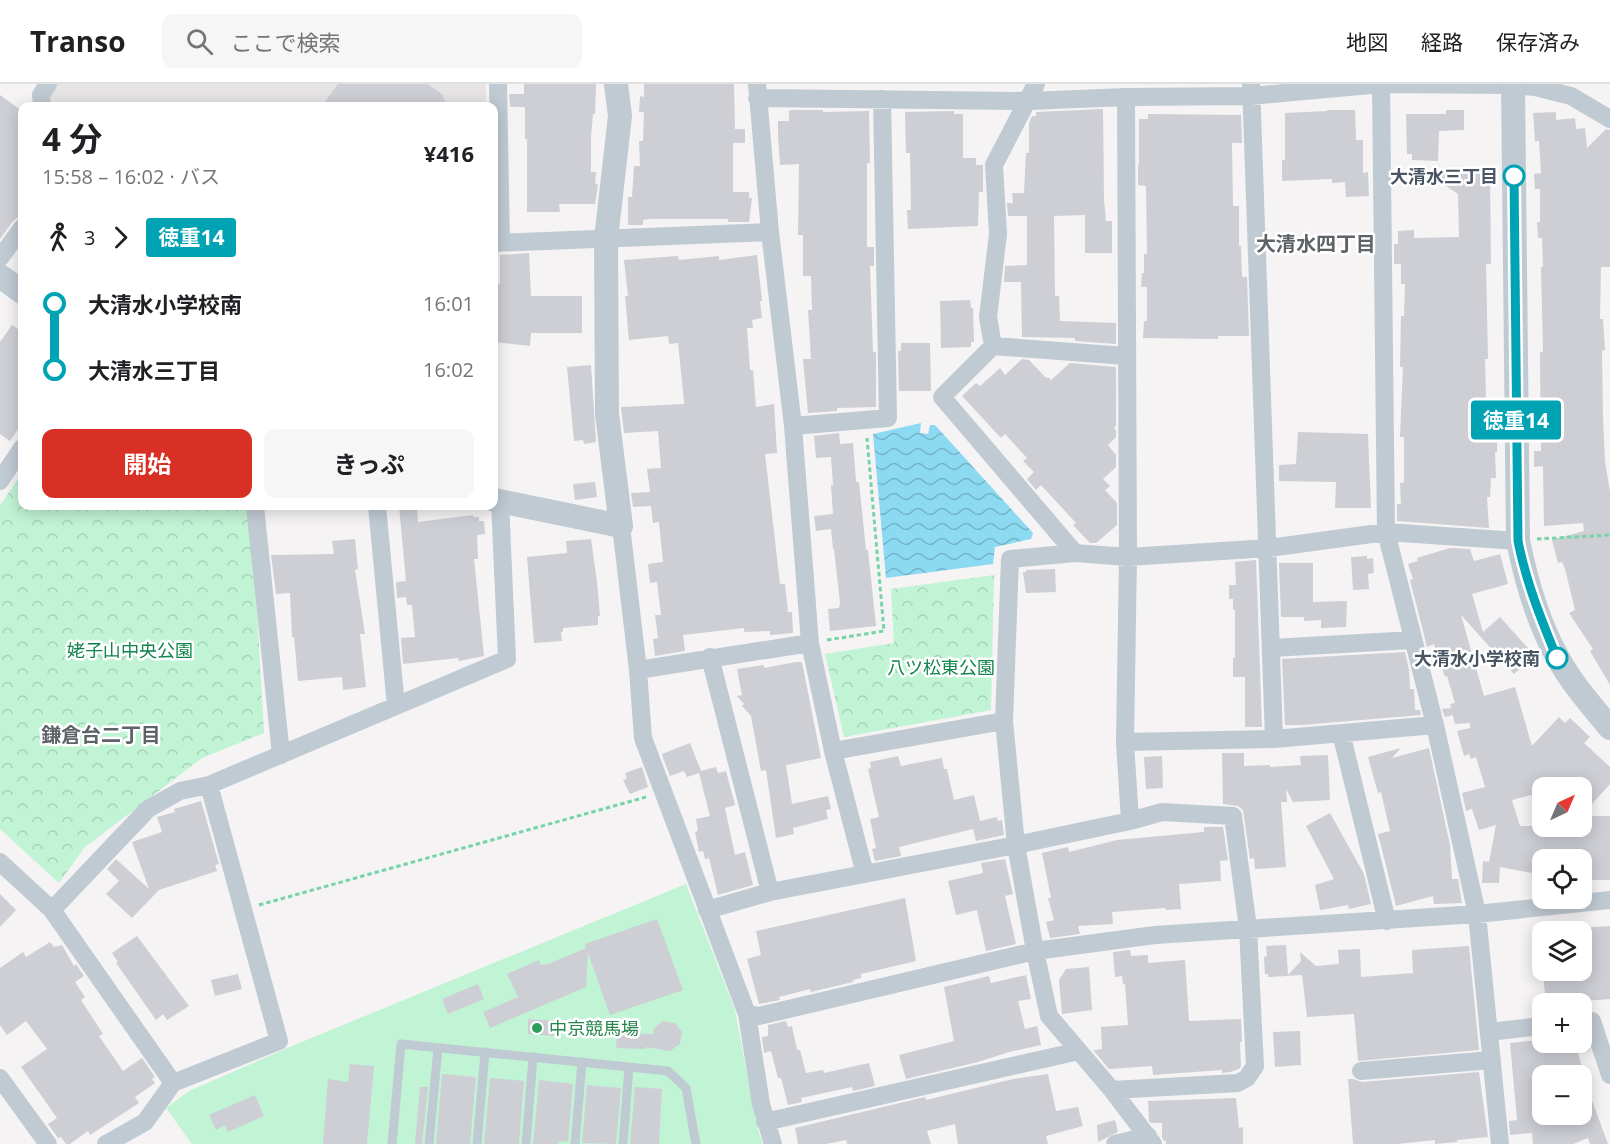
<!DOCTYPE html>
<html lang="ja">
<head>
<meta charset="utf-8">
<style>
  :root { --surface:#fff; --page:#f6f6f6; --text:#202124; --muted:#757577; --line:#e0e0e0; --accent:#d93025 }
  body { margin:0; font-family:"Open Sans","Noto Sans JP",sans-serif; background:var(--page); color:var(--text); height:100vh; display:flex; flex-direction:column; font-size:22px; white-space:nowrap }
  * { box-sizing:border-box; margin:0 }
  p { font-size:20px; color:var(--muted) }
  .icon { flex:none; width:33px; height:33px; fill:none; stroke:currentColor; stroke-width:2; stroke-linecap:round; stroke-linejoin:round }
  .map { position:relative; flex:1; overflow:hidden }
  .side { position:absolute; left:18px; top:18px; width:480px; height:408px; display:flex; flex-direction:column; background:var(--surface); border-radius:12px; box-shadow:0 3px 15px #0003 }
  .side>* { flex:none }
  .badge { padding:0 12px; border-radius:4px; font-size:21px; line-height:39px }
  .needle { width:39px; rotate:44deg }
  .fabs { position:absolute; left:1532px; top:693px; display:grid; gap:12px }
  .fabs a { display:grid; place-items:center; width:60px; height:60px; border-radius:12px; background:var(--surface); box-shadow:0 3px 15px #0003; font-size:30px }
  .map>.badge { position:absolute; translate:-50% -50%; box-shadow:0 0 0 3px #fff }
  .legs { display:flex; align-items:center; gap:9px; height:66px; padding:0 24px; font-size:20px }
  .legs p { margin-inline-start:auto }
  .head { display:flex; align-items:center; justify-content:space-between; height:102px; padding:0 24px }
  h1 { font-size:33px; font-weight:700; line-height:45px }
  .cta { display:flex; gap:12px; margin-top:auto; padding:12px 24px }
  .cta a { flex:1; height:69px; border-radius:12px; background:var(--accent); color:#fff; font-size:24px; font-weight:700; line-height:69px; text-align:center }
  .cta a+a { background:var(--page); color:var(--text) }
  ul { padding:0 24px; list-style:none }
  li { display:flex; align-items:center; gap:21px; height:66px; font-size:22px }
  li i { display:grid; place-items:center; width:9px; height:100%; margin:0 8px; background:currentColor }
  li i::after { content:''; width:15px; height:15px; margin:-8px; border:4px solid; border-radius:50%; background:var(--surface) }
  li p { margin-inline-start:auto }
  li:first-child i { background:linear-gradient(#0000 50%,currentColor 0) }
  li:last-child i { background:linear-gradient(currentColor 50%,#0000 0) }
  header { display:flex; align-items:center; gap:36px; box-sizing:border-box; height:84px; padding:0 30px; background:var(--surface); border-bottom:2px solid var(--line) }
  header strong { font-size:28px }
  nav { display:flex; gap:33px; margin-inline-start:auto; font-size:21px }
  .search { width:420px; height:54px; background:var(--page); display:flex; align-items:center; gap:15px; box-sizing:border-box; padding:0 21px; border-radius:12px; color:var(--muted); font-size:22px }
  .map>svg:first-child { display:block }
  .education { fill:#e6e4e5 }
  .park { fill:url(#park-crowns) }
  .pitch { fill:#c1f3d5 }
  .water { fill:url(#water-waves) }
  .building { fill:#cdcfd5; fill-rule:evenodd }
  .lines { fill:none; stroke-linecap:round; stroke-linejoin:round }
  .path { stroke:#76d4a8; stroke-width:3; stroke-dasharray:4.5 3; stroke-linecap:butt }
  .service { stroke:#c0cad3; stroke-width:9 }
  .minor { stroke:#c0cad3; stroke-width:18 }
  .tertiary { stroke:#c0cad3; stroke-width:24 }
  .line-1-casing { stroke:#fff; stroke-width:14 }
  .line-1 { stroke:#00a3b4; stroke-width:9 }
  .stop-1-dot { fill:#fff; stroke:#00a3b4; stroke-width:3 }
  .leisure-dot { fill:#2e9e5b; stroke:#fff; stroke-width:2 }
  .labels { text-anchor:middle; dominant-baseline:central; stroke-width:5; stroke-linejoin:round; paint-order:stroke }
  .stop-label { font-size:18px; font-weight:bold; fill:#495562; stroke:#fff; text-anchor:end }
  .park-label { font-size:18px; fill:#12844e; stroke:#fff }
  .leisure-label { font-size:18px; fill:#27864d; stroke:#fff; text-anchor:start }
  .neighbourhood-label { font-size:20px; font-weight:bold; fill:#5e6368; stroke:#fff }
</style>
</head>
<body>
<header>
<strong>Transo</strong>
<div class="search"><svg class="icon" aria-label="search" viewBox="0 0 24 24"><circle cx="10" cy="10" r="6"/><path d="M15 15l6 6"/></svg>ここで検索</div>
<nav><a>地図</a><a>経路</a><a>保存済み</a></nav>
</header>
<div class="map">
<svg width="1610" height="1060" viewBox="0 0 1610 1060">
  <defs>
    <pattern id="park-crowns" width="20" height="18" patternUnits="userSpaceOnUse" patternTransform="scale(1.5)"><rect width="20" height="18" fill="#c1f3d5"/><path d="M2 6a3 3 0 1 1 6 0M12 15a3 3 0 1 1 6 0" fill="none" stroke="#a7d2b9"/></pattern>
    <pattern id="water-waves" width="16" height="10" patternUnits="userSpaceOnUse" patternTransform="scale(1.5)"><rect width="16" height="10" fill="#8cdaf2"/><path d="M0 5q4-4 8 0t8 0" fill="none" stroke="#74b4c7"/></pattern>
  </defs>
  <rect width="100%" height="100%" fill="#f5f3f3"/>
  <path class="education" d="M57 0H486V22H52L49 21V12Z"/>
  <path class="park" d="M22 389V422H251L264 649 202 674 84 764 59 799 0 745V421Z
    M994 491 991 626 844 653 825 570 894 559 891 505Z"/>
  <path class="pitch" d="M686 800 735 926 757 1043 763 1060H192L166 1024 189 1007 292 962Z"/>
  <path class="water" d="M921 339 920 349 928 350 930 341H935L1033 449 1031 455 995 463 993 480 886 494 873 350Z"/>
  <path class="building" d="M338 0H428L443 11 446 22H322Z
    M524 0H596L595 30H593L591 54V88H596L595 99 598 101 595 120H559L560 128H527V55H525V23H510L509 10H524Z
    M644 0H734L735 45H745V59H733V108H749V114H752L749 138H728V135H650L643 136V141H628V113H632L634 82H640L639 57H643L644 28H639L640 12 644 13Z
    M0 11 22 27V130L13 137 0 155Z
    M1103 25 1104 115 1106 137H1112V169H1085V131L1054 132 1055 212H1059L1060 237 1116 239V260L1075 257V254L1022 253 1021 198H1004L1005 182 1027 181V132H1008L1007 119H1013L1012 109H1024L1026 69H1029V39L1032 32H1036V28Z
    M792 26H823V28L869 27 870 79H867V163H874V182H870L873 268H876V323L837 324V327L808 329 803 275H811L808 226H812L811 192H803V151H798L799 80 780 81 778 52V37H789V27Z
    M1327 26H1355L1356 56H1363V89L1368 88 1369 112 1346 113 1345 98 1332 99V95L1282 97V76H1285V29L1327 27Z
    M1446 26H1464V46L1439 47 1438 77 1412 76V70H1407L1406 30H1446Z
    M954 27V30H963V74H976V81H983V108H979L978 142 908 145 907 126H911L910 69H906L905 28Z
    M1556 28V36L1575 34 1576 45 1585 44 1587 64 1606 45 1610 46V183H1601L1600 235H1603L1605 266 1602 267 1603 334 1605 377 1610 408V601L1590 567 1593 565 1569 529 1575 526 1565 485 1562 478 1558 479 1552 456 1584 447 1583 439 1544 442 1543 382 1534 383V367H1541L1540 275V268H1543L1541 183H1543L1542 154H1538L1537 138H1540V105H1535L1534 90 1541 89 1539 57H1535L1533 29Z
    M1148 30 1241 31 1242 59H1232L1233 122H1239V162H1241L1242 193H1247L1249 252H1218V255L1143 254 1144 237H1147V203H1141L1142 189H1144V170H1147L1146 102 1138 101V81H1139V35H1148Z
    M1466 83H1486V92H1490L1491 180H1486L1488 275H1485L1486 315H1488V327H1493V353H1497V368H1495L1496 394H1491L1490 413H1487L1489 444 1397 437V420H1401L1400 399 1404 398V353H1400L1403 283H1400L1401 232H1404L1405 200H1401V180H1394V160H1398V147L1414 146V154L1459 153 1458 110 1425 88 1467 86Z
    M529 169 531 212H582V249H531L530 262 495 258 494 200H500V171Z
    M757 171 762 217H760L762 234 752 236 753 244H747L750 286H753L756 323 774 320 777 369 765 370 780 500H785L788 528H792L793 549 770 551V547L744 548V544L683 551 685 567 655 572 653 555 658 554 655 531H661L657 498 650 499 648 480 663 478 659 438 653 439 651 422 633 423 631 409 650 408 647 385 661 384 658 347 624 349 621 323 684 320V317L678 259 669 260 668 252 629 256 625 212H628L624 176 678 172 679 176 719 172V176Z
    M970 216 971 224H973L974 258H971V263L941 264 940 217Z
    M12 241 22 248V339L10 357 0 350V258Z
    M901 259H930L931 307H899L898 267H901Z
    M1022 275 1029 276 1046 294 1048 293 1051 296 1070 279 1116 283V342L1114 344 1116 347V353L1108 361 1116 371V383L1103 395 1110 402 1105 406 1117 419V441L1096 459H1090L1073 441 1076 439 1041 401 1036 406 1027 395 1034 388 1023 377 1027 374 1005 350 1001 354 962 312 976 299 980 302 1000 284 1005 291Z
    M591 281 596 358 584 360 583 356 574 357 567 283Z
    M1298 348 1368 350 1371 424H1335L1336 398 1279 397V381L1296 380Z
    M839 349 840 360 853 359 856 398H859L866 466H868L876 542 830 547 828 525 839 524 840 519 834 465H833L831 445 816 447 814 432 833 430 831 401H833L831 373 816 374 814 352Z
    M595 398 597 413 575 416 573 400Z
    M399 422H417L418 438 473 431V433H479V437H484L485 450 477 451 478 475H474L484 572 459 577 458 574 403 580 401 554 415 553 412 521H407L406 513 397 514 396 498 406 497Z
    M355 455 358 485 355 486 365 550H360L366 603 343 606 342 593 298 597 294 553H292L290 509 276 510 271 471 334 470 332 457Z
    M591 455 597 498 600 532H598V541L563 544V548H561L562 557 534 559 527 473 567 469 566 457Z
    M1450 464 1470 465 1474 477 1500 470 1508 500 1472 510 1483 548 1500 533 1535 572 1514 590 1461 531 1484 612 1515 603 1532 662 1559 633 1565 639 1570 634 1590 653 1584 659 1610 683V700L1581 732V704H1542V708L1512 716 1520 742H1581V732H1610V796H1581L1582 776H1542V791L1500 783 1499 799H1482L1483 777 1489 778 1496 741 1479 746 1472 725 1466 727 1462 709 1485 703 1476 673 1471 675 1469 670 1464 672 1457 647 1470 644V639L1455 640 1452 628 1453 631 1445 633 1442 625 1451 624 1450 620 1455 619 1447 592 1445 593 1434 560 1427 563 1410 496 1413 495 1408 480 1418 477 1417 474Z
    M1367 472V475L1373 474 1374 489 1368 490 1369 505 1353 506 1351 473Z
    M1256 476 1262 643H1245V593H1233V574H1235V526H1233V515H1229V501H1236L1235 478Z
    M1279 479H1313V518L1347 517 1346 543 1321 544V536L1304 537V533H1281Z
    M1055 485 1056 508 1026 509 1023 488H1026V486Z
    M1405 568 1409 586 1410 605H1414L1415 626H1420L1421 631 1302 641H1285L1282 575Z
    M796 578H802L821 674 786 681 792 720 828 712 831 725 826 726 828 735 793 744 794 750 776 754 766 686 761 687 751 632 742 622 744 620 737 612 742 611 737 585 764 581V584Z
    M690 659 701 687 716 683 718 689 726 687 735 721 725 724 735 771 745 768 753 801 718 811 709 774 705 775 703 767 699 768 695 748 698 747 696 735 710 732 699 689 687 693 684 687 670 692 663 674 662 670Z
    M1401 664 1392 674 1429 664 1450 761 1452 795H1458L1462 819 1434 820 1433 812 1396 822 1378 750 1390 747 1381 708 1378 709 1368 673Z
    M1222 669H1244V682L1270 681V683L1301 681 1300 672 1328 671 1330 716 1293 718 1286 705 1287 718H1281L1286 783 1255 785 1254 774 1250 775 1243 726 1238 722 1223 720Z
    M898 672 901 682 942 674 944 685H947L954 716 974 711 980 737 997 733 998 737 1002 736 1004 751 976 757 973 745 899 763 901 772 875 777 872 765 876 764 870 735 879 733 868 685 871 684 870 678Z
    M1162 672 1163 704 1146 705 1144 673Z
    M642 683 648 703 630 710 623 696 627 695 625 689Z
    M201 717 219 780 215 781 217 787 159 806 132 834 106 810 119 797 107 785 116 775 149 805 132 758 162 748 157 733 175 728 174 725Z
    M1330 729 1364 790 1371 820 1349 825 1348 821 1320 826 1315 801 1334 795 1306 742Z
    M1204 743H1223L1228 776 1220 777 1221 797 1179 800 1181 825 1166 826 1165 824 1112 828 1113 840 1078 842 1080 850 1050 854 1046 838 1054 836 1048 814H1051L1042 769 1068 763 1069 768 1117 756 1204 748Z
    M1005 775 1013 810 1005 812 1016 860 986 867 977 826 956 831 948 797 983 789 981 779Z
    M0 810 16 826 0 843Z
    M905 814 916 877 861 890V894L853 896V898L811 908 810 905 779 913 780 916 759 920 747 875 761 871 756 847Z
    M657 835 683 906 610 931 588 869 586 903 490 944 483 928 518 913 507 890 539 876 541 881 548 880 586 864 585 860Z
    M1610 842V915L1546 920 1543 889 1581 886V844Z
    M137 852 189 922 167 936 163 930 156 936 116 879 118 878 112 869Z
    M50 858 54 863 62 861 74 882 76 880 84 892 75 898 85 913 81 916 103 950 99 952 123 987 142 974 155 993 152 995 155 999 135 1013 139 1019 90 1051 88 1047 70 1060H66L61 1053 58 1054 48 1040 57 1034 21 983 47 965 26 937 7 951 0 941V884L23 868 26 873Z
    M1286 861 1288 891 1301 877 1300 868 1316 882 1339 880 1338 866 1360 865 1361 893 1413 889 1412 866 1469 862 1479 966 1358 977 1354 930 1307 933 1302 891 1268 893V890H1265L1264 873 1267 872 1266 862Z
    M1130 866 1131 872 1148 871V879L1185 876 1189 937 1241 935 1242 958H1240L1241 982 1239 985 1230 988 1222 989V986L1153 991 1152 982 1109 985 1093 966 1102 965 1101 943 1128 941 1125 900H1123L1122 892 1115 893 1113 868Z
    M1089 883 1092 926 1062 930 1059 896 1066 885Z
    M238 890 242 905 215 912 211 896Z
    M1026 891 1031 915 1018 917 1025 945 1037 942 1041 961 1009 968 978 978 906 995 899 971 954 957 944 903 989 892 991 899Z
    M478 900 484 915 448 930 442 915Z
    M528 935 588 939 553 952 528 950Z
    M663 937 675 939 682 948 680 960 670 967 646 963V965L616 964 617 949 653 950 654 944Z
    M786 937 788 943 792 942 797 966H800L806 989 823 986 824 989 869 979 875 1002 853 1007 852 1003 801 1014 802 1018 788 1021 781 994H778L771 967 764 969 762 953 768 952V941Z
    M1300 947 1301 981 1275 983 1273 948Z
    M1537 956V958H1587L1590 966 1578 970 1585 992H1583L1608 1060H1590L1588 1054 1573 1060H1533L1532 1049 1510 1051 1509 1037 1517 1036 1510 959ZM1542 992H1581V1030H1542Z
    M350 980 374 982 367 1060H323L328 995 348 998Z
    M1479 988 1488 1053 1457 1056V1058L1435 1060V1056L1397 1060H1353L1348 995H1353L1362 998Z
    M442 990 476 993 470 1060H436Z
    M1048 990 1056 1027 1078 1023 1083 1042 1046 1052 1048 1060H958L955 1040 927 1047 931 1060H847L846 1056 826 1060H798L795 1044 925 1013 926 1016 1013 995Z
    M490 994 524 997 519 1060H484Z
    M539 996 573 1000 568 1058 559 1057 558 1060H533Z
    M587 1001 621 1004 616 1060 582 1059Z
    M420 1003H428L422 1060H415Z
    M635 1003 662 1005 659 1060H630Z
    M255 1011 264 1032 228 1048 225 1041 216 1046 209 1031Z
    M1236 1014 1239 1044 1243 1043V1060H1166V1057H1164L1162 1053V1039H1151L1149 1037 1148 1017Z
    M1115 1036 1118 1048 1098 1058 1097 1041Z"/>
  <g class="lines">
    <path class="path" d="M1537 455 1610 451
      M827 556 884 547 867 354
      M259 821 646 713"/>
    <path class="service" d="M392 1060 401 960 668 987 686 1004 696 1060
      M429 1060 438 964
      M477 1060 485 968
      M526 1060 533 973
      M575 1060 582 978
      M623 1060 629 983"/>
    <path class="minor" d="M498 0 501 159
      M757 0 770 148 793 342 810 559 833 667 865 790
      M1251 0 1274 655
      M1381 0 1386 448 1435 641 1477 830 1500 1060
      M1126 13 1128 473 1125 658 1130 737
      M757 14 1029 17 1126 13 1251 12 1381 0 1513 1 1535 3 1571 12 1610 35
      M42 22 41 11 48 0
      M494 159 770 148
      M0 174 22 144
      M993 262 988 233 998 150 994 81 1036 0
      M793 342 888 334 882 15
      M0 397 22 364
      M255 422 281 671
      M377 422 396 622
      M621 442 638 586 643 654 747 930 761 1020 773 1060
      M1075 469 942 313 993 262 1126 272
      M1272 564 1413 556
      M710 573 770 808
      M638 586 810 559
      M1341 649 1387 837
      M1125 658 1274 655 1435 641
      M833 667 1004 637
      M0 778 52 826 173 999
      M52 826 148 725 180 707 209 701 507 575 500 418
      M707 826 770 808 1016 761 1130 737 1162 728 1233 732 1248 844 1255 982 1247 994 1238 999 1112 1006
      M747 930 759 932 1035 867 1155 851 1477 830 1610 816
      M1592 937 1610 991
      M1489 948 1542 942
      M1361 987 1492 976
      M0 994 48 1060
      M765 1038 1079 967
      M106 1060 145 1038 173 999 279 957 209 701
      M1115 1060 1148 1052
      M1153 1060 1112 1006 1049 932 1035 867 1016 761 1004 637 1010 475 1075 469 1128 473 1269 464 1386 448 1518 457"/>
    <path class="tertiary" d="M1513 0 1518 457C1526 496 1538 539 1558 574 1572 600 1592 622 1610 644
      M0 192 22 208
      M494 416 621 442 607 330 606 155 620 32 616 0"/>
  </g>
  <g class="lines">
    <defs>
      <path id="line-1" d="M1514 92 1518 457C1526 498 1541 535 1557 574"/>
    </defs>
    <use href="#line-1" class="line-1-casing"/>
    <use href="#line-1" class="line-1"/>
  </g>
  <g class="stop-1-dot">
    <circle cx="1514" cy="92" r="10"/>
    <circle cx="1557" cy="574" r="10"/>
  </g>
  <circle class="leisure-dot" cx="537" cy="944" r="6"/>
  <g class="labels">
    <g class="stop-label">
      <text x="1498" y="92">大清水三丁目</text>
      <text x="1540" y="574">大清水小学校南</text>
    </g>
    <g class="park-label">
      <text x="130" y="566">姥子山中央公園</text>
      <text x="941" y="583">八ツ松東公園</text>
    </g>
    <g class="leisure-label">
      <text x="549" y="944">中京競馬場</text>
    </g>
    <g class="neighbourhood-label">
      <text x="1316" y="159">大清水四丁目</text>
      <text x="101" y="650">鎌倉台二丁目</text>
    </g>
  </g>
</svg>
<div class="fabs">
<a><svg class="needle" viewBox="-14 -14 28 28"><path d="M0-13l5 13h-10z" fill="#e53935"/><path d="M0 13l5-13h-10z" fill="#757577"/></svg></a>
<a><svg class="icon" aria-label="locate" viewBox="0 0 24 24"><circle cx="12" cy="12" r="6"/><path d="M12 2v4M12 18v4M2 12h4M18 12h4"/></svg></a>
<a><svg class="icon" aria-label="layers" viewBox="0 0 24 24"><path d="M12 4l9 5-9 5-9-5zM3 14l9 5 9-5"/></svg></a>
<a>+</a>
<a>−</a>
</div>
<b class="badge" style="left:1516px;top:336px;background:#00a3b4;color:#fff">徳重14</b>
<section class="side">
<div class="head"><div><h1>4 分</h1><p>15:58 – 16:02 · バス</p></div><b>¥416</b></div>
<div class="legs"><svg class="icon" aria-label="walk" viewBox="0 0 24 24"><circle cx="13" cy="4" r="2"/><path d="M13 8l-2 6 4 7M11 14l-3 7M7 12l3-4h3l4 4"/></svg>3<svg class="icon" aria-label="forward" viewBox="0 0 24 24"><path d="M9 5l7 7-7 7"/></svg><b class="badge" style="background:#00a3b4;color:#fff">徳重14</b></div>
<ul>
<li><i style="color:#00a3b4"></i><b>大清水小学校南</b><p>16:01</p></li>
<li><i style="color:#00a3b4"></i><b>大清水三丁目</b><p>16:02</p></li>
</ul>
<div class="cta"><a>開始</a><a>きっぷ</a></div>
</section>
</div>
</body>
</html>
